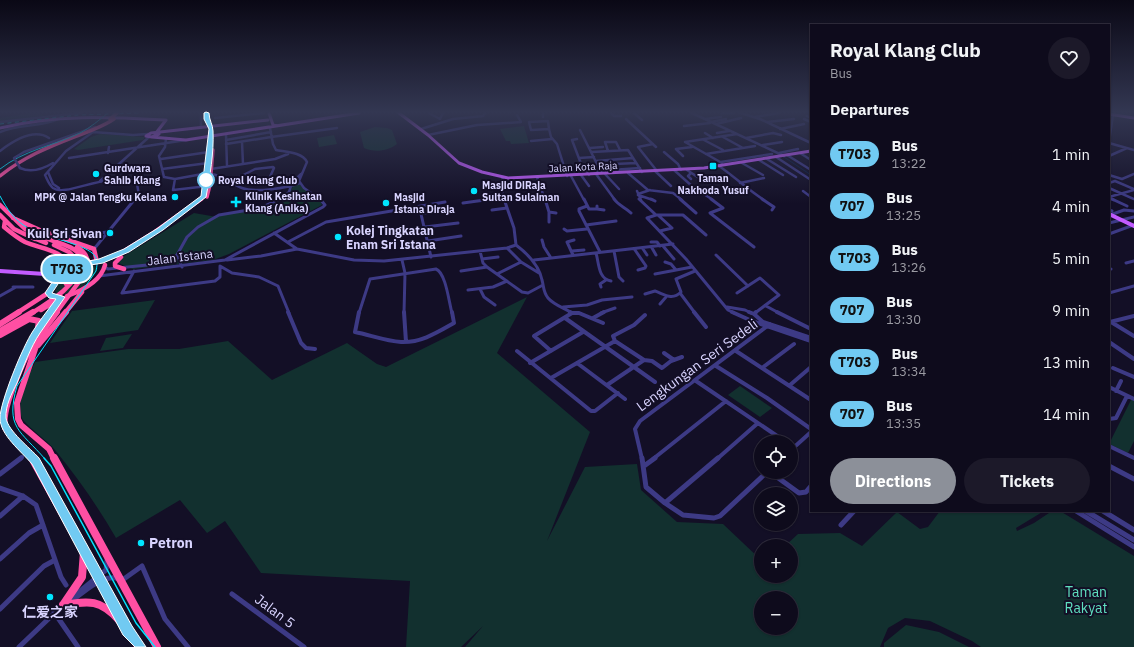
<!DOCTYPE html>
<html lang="en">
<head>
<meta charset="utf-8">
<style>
  :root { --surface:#0e0b1c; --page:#1c1929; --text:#f1f3f6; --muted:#9b9ba3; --line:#2e2b3b; --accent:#8c9099 }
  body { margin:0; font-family:"IBM Plex Sans","Noto Sans SC",sans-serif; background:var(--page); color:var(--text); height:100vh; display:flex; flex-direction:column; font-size:15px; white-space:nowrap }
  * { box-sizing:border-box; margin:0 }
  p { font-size:13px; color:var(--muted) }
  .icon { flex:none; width:22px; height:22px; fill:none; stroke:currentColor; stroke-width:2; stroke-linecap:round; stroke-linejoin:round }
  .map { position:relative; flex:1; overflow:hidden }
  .details { position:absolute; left:810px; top:24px; width:300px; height:488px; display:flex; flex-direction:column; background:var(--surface); border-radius:0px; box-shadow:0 1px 3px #0004,0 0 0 1px var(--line) }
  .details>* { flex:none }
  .badge { padding:0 8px; border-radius:13px; font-size:14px; line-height:26px }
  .buttons { position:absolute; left:754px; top:435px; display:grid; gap:8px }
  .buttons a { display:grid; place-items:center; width:44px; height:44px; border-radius:50%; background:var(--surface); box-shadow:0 1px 3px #0004,0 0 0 1px var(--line); font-size:20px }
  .map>.badge { position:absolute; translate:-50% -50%; box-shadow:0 0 0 2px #fff }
  h2 { padding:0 20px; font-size:15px; line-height:36px }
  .round { display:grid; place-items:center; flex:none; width:42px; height:42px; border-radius:21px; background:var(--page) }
  .headline { display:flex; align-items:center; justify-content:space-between; height:68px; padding:0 20px }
  h1 { font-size:19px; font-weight:700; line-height:30px }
  .action { display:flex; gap:8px; margin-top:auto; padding:8px 20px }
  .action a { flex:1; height:46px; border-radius:24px; background:var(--accent); color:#fff; font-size:16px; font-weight:700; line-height:46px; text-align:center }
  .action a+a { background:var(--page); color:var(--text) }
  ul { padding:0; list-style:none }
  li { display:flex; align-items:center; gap:12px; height:52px; padding:0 20px }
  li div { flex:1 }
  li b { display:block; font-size:15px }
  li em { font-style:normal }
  li .badge { min-width:44px; font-weight:700; text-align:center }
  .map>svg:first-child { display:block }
  .green { fill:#12302f; fill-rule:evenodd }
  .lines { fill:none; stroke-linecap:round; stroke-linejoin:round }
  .stream { stroke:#0c2248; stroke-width:1 }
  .minor-far3 { stroke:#3d3a85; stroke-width:2.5 }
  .minor-far2 { stroke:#3d3a85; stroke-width:3 }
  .minor-far1 { stroke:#3d3a85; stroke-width:4 }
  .minor { stroke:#3d3a85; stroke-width:5 }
  .major-far1 { stroke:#c25bff; stroke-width:3 }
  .major { stroke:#c25bff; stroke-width:4 }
  .highway-far3 { stroke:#ff4fa3; stroke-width:3.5 }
  .highway-far2 { stroke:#ff4fa3; stroke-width:4.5 }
  .highway-far1 { stroke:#ff4fa3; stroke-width:6 }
  .highway { stroke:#ff4fa3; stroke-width:8 }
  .tram-far1 { stroke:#00e5ff; stroke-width:1 }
  .tram { stroke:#00e5ff; stroke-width:1.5 }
  .rail { stroke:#00e5ff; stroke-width:1; stroke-dasharray:4 3.5; stroke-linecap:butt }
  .minor-bridge { stroke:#3d3a85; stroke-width:2.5 }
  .highway-bridge-far2 { stroke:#ff4fa3; stroke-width:3.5 }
  .highway-bridge-far1 { stroke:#ff4fa3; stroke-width:4.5 }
  .highway-bridge { stroke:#ff4fa3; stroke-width:6 }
  .line { fill:#71caf2; stroke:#fff }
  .poi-dot { fill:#00e5ff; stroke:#130f26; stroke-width:1.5 }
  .stop-dot { fill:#fff; stroke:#71caf2; stroke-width:2 }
  .labels { text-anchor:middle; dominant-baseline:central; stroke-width:4; stroke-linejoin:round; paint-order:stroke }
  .far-street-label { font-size:10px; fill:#d9d4ff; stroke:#130f26 }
  .far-poi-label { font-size:10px; font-weight:bold; fill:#d9d4ff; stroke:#130f26; text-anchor:start }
  .far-stop-label { font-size:10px; font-weight:bold; fill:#d9d4ff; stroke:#130f26; text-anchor:start }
  .poi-label { font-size:12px; font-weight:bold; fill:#d9d4ff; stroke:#130f26; text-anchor:start }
  .street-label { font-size:12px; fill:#d9d4ff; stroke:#130f26 }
  .near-street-label { font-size:14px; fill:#d9d4ff; stroke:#130f26 }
  .near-poi-label { font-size:14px; font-weight:bold; fill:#d9d4ff; stroke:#130f26; text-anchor:start }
  .near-park-label { font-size:14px; fill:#5fe0c0; stroke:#130f26 }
</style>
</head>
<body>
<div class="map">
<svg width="1134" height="647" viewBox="0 0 1134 647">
  <rect width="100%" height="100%" fill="#130f26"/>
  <path class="green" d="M32 113H39L44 116 0 121V118Z
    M524 126 529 143 511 144 510 141H506L500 129Z
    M375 127 387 128 392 130 397 144C388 151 375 153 364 148L360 132Z
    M100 134 145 137 143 140 78 150 74 149 91 137Z
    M334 135 337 144 319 147 317 138Z
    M298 179 297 181 301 186 321 202 322 205 229 254 213 260 133 269 118 263 121 258 194 213 217 217 224 214 261 208 282 200 290 192 295 182Z
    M86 265H93L98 268C93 283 72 296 57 294L55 291C60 278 73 268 86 265Z
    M527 297 497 353 590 432 547 541 585 467 637 464 641 490 677 522 723 524 761 560V576H791V546H785L798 534 840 533 862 546 897 512 920 529 928 527 940 511H1044L1016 528 1017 531 1034 523 1052 511H1060L1134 556V647H981L972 641 930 621 905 618 888 628 880 647H465L483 626 461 647H406L410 581 261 573 225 521 207 533 180 500 116 538C98 507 78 478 55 450 49 442 25 425 22 418 16 401 28 378 35 362L128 349H179L228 341 272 380 347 343 377 364 386 367ZM761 598H791V628H761Z
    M155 300 138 330 50 343 72 311Z
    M132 334 123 348 100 351 106 338Z
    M740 386 772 408 760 417 728 395Z
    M1131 400H1134V441L1128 453 1109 444Z
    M906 625 939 632 969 647H884V643Z"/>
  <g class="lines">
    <path class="stream" d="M1119 113 1134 116
      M784 157 811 175"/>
    <path class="minor-far3" d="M201 113V128
      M429 113 440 119 443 113
      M543 113V117
      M611 113 614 116H621
      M634 113 642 120
      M692 113 784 156
      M722 113H734
      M741 113 760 119 811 143
      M807 116 811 118
      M754 117 779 113
      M215 118 264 113
      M626 119 656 147
      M705 119 721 117
      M804 119 811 122
      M548 121 549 129 531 130 529 122Z
      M0 122 81 113
      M711 122 726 119
      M767 122 794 119
      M716 124 741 118
      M684 126 710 123
      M270 128 273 144 276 150C286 152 302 152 307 162L299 181 304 188 321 200
      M421 129 453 119 483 116 485 113
      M549 129 551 137 557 144 567 176
      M780 129 804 124
      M580 130 599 168 597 170
      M0 132C19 124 40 127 58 119
      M705 133 713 138
      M717 133 729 131
      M226 134 227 166
      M428 135 477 125 521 122 517 115
      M271 137 337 128
      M723 137 743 148
      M166 138 165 147 159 156 164 177 175 179 208 173
      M746 138 773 133 781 135
      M577 139 572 140 583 169 587 171 589 175
      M226 140 271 132
      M704 140 723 150
      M531 141 552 139
      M242 142 243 164
      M685 142 737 134
      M685 142 722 163
      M1109 142 1113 114
      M1109 143 1134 150
      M226 144 271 137
      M653 144 638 147 657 171
      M763 145 782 142
      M590 148 603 147
      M0 151C13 141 34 128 49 138
      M608 151 605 142H616L620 150
      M24 152 95 127
      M592 152 628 150 642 172
      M664 152 678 164 681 170
      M108 153 109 147
      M779 153 798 149
      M800 153 811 160
      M706 154 755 146
      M787 155 811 170
      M683 156 676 149 692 147
      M1109 156 1127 148
      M776 157 811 180
      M69 158 186 140
      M579 158 594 157
      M161 159 209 152
      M767 159 796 177
      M759 160 783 175
      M596 161 633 158
      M721 162 772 154
      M742 163 763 175
      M615 164 636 163
      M719 166C735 177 748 190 764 200
      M20 168C31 173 43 169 53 163
      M162 169 208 163
      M211 169 275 159 288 154
      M674 170 693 187 713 200
      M687 170 702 180H707L713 185
      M597 171 640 168
      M655 171 671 186
      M48 172 53 184 59 188
      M628 173 648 190 673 193 682 200
      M691 173 688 176 691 179
      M211 174C223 175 231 184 242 188 255 193 287 188 300 183
      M596 174 615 200
      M605 174 619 189
      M581 175 589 186
      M1109 175 1122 179 1134 174
      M571 176 584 200
      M503 177 501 184 504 200
      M537 177 545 200
      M175 179 173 190 208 186
      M100 181 149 137
      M230 182 255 169 273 167 274 168 269 179
      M740 183 764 178
      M1109 183 1115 181 1134 189
      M1109 188 1134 199
      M637 191 641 200
      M803 191 811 197
      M638 194 650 190
      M638 195 653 200
      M1109 197 1134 190
      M1109 198 1114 200
      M134 200 139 195 137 184C109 169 67 198 53 188 49 185 47 179 45 175L66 151 93 132 133 135 148 134
      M278 200 289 192 292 183 301 174
      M484 200 503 198"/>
    <path class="minor-far2" d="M504 199 514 228 516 245C528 254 539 265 542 280 544 287 543 292 548 298 554 305 564 308 572 313
      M545 199 549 212 556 213
      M584 199 589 209H597V206
      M614 199C619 206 625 207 631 213
      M639 199 656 215
      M651 199 655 201
      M680 199 696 213
      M711 199 723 208 710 213 754 247
      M762 199 774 207 772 210
      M1112 199 1127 206
      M463 203 492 199
      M587 206 579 209V211L600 252
      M597 209 604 210
      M492 210 507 208
      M1109 210 1112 211
      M549 212V222
      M1110 215 1124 210 1134 211
      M659 216 672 228 660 231
      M1109 223 1134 217
      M586 225 616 221
      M425 227 458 223
      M564 229 567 231 587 229
      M274 233 297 249
      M1109 234 1134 225
      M706 235 683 215H656L647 218 686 259 728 310 734 313
      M62 236 68 237 107 232
      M542 240 544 247 551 258
      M428 241 461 236
      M288 242 326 222 445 202
      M651 242H657L660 246
      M663 246 674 259
      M507 248 521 262 539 273
      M652 248 656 255
      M94 249 135 199
      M643 249 647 255
      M635 250 646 266 645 268 638 270
      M480 251 483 263 487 267 522 292 528 293 543 285
      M572 251 584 250
      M614 251 619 277 623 281
      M596 253C599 263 598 279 611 281
      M177 255 182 267
      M573 255 567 242 574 240
      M716 255 748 286
      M431 257 421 214 447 208
      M482 259 498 257
      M227 260 261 256 297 249 354 260 384 261 507 248 516 245
      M402 260 405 273 404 313
      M534 260 673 244
      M665 262 671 264 676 270
      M1126 263 1134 261
      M220 266 232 273 259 277 278 286 289 313
      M105 267 108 269 157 264 173 258 177 255 187 237 198 227 219 215 260 208 280 199
      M1109 269H1111
      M461 271 487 267
      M497 274 521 262
      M655 274 692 267
      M99 276 225 260 323 207 325 205 320 199
      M13 287H33
      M601 287 600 284 606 280
      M480 289 484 297 495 305
      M468 290 493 287 507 281
      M122 293 215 281 220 277V267
      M122 293 134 271
      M680 293 695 313
      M737 293 760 278 779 295 755 313
      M1109 293 1134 286
      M645 294 655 291C664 294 672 301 681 292L676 279 695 271
      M0 296 16 287
      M660 304 666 297
      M766 306 779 313
      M563 307 587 305 602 300 632 297
      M727 307 745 310 751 313
      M359 313 370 279 436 269C446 273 449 303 452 313
      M601 313 615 308"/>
    <path class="minor-far1" d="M288 312 301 343 306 348 315 349
      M359 312 355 332C370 335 386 341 401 342 421 343 438 332 454 323L452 312
      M404 312 406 342
      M570 312 572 313
      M694 312 706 327
      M732 312 752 321 811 341
      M749 312 754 314
      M756 312 754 314 763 322 811 338
      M777 312 811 329
      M565 318 655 382
      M593 318 604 312
      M1110 322 1134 316
      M1111 322 1134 336
      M615 341 613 336 634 325 645 315
      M615 341 644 360
      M1109 342 1134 359
      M517 351 591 411H595L618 393
      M551 351 534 336 572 313H579L603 323
      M736 351 811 400
      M664 353 674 360
      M530 363 583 332
      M577 363 625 399
      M716 366 767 398 811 429
      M762 368 794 344
      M1113 368 1134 377
      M551 378 615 341
      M696 381 786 442
      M607 385 644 360 652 361 662 368 671 361 682 357
      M790 385 811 367
      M1109 387 1134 399
      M1116 391 1121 381
      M1109 419 1116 418 1127 396
      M1109 446 1134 458
      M791 450 811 432
      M20 459 22 457
      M642 459 635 429 640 421 770 324
      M653 459 726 401
      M717 459 758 423"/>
    <path class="minor" d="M642 458 646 487 665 503 683 515 714 518 720 516 767 472
      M644 466 655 458
      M1109 466 1134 479
      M770 472 799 493 806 492 811 486
      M0 474 21 458
      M0 488 23 496 36 505 61 577 66 585
      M665 503 718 458
      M1076 511 1134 547
      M1086 511 1134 540
      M1103 511 1134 530
      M0 516 23 496
      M841 525 854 511
      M0 559 29 533 43 525
      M121 581 142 566 165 619 188 647
      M232 594 304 647
      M69 600 106 570 107 560
      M72 600C85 592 103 573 119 579
      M0 609 44 566 55 560
      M54 612 78 647
      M19 647 63 605"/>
    <path class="major-far1" d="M269 113 273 125 277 126
      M399 113 428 135 459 163 482 172 508 178 704 168 811 151
      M1109 114 1134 118
      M0 128C55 114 110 117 166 120
      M156 133 166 120
      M158 133 159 134 152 137 146 136 151 133 268 120
      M152 137 186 140 359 113"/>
    <path class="major" d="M1109 214 1134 226
      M0 271 60 275"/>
    <path class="highway-far3" d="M0 176C22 158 48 147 74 137 88 132 102 127 114 119
      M207 197 210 185 213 150
      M200 200 205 193 211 129 206 113"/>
    <path class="highway-far2" d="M0 205 25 229 42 237
      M0 215 14 229 35 239
      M13 218 42 231 94 249 97 262
      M5 221 4 227C10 232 17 238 25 242 40 249 64 249 69 268
      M121 257 115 263V266L124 269
      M67 296C81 291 101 281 105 265
      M59 297 51 296 48 293 60 275 69 268 85 263 101 261 118 255 152 234 201 199
      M41 310 59 299
      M17 313 48 293
      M50 313 61 297
      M65 313 82 292"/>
    <path class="highway-far1" d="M0 324 19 312
      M45 328 38 340 17 403 18 419 21 425 49 449 54 459
      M0 335 29 319 39 321 38 327
      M38 345 66 312
      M33 459 5 428C0 405 36 332 51 312"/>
    <path class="highway" d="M32 458 127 630 139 647
      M54 458 157 647
      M63 605C89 601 100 599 119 620
      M63 605 82 577 84 552"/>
    <path class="tram-far1" d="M0 169C24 150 53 146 80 133 90 128 99 120 108 113
      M0 196C7 209 14 220 28 228 43 237 87 244 95 256 98 261 97 266 96 271L17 386C5 428 20 430 45 459"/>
    <path class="tram" d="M44 458 51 466 136 623 155 647
      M126 617 142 647"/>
    <path class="rail" d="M0 124 78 115 139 113"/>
    <path class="minor-bridge" d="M20 168 14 158 24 152"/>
    <path class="highway-bridge-far2" d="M110 119 117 113"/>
    <path class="highway-bridge-far1" d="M36 239 46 243
      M54 245 69 252 77 260V270L66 284
      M32 313C53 300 77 285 84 260 75 245 58 243 42 237
      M56 313 87 271C90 260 87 253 77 247"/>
    <path class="highway-bridge" d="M45 328 57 312
      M0 331 33 312"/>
  </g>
  <linearGradient id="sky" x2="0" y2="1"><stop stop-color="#0a0815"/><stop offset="0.55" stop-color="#333752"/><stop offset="1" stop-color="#333752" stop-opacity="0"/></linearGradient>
  <rect width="1134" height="204" fill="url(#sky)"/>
  <path class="line" d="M206 112 209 113C209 120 213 125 213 131 214 153 210 176 206 197L163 230 129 252 103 263 78 267 64 275 52 293 65 297C57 309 48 321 40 333 30 348 24 366 17 383 12 393 5 406 6 418 8 431 30 448 39 458L132 626 146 647H135L123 635 32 464C21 451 0 435 0 418 0 402 23 346 33 331 40 320 48 310 56 299L49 298 45 293 59 272 74 264 99 259 124 249 158 228 201 196 209 129 204 119V113Z"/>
  <g class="poi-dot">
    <rect x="709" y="162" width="8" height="8" rx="2"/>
    <circle cx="96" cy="174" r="4"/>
    <circle cx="474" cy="191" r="4"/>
    <circle cx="175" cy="197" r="4"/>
    <path d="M234 196h4v4h4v4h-4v4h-4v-4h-4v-4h4z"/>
    <circle cx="386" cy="203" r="4"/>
    <circle cx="110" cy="233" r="4"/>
    <circle cx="338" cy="237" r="4"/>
    <circle cx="141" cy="543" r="4"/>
    <circle cx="50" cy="597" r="4"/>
  </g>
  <circle class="stop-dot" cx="206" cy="180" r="8"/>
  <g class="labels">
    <g class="far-street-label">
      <text transform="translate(583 167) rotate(-3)">Jalan Kota Raja</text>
    </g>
    <g class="far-poi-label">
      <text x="104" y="168">Gurdwara<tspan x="104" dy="12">Sahib Klang</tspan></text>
      <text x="713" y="178" text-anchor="middle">Taman<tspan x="713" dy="12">Nakhoda Yusuf</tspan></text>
      <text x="482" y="185">Masjid DiRaja<tspan x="482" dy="12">Sultan Sulaiman</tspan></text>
      <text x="245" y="196">Klinik Kesihatan<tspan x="245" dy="12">Klang (Anika)</tspan></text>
      <text x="167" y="197" text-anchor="end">MPK @ Jalan Tengku Kelana</text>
      <text x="394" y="197">Masjid<tspan x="394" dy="12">Istana Diraja</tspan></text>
    </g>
    <g class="far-stop-label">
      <text x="218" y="180">Royal Klang Club</text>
    </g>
    <g class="poi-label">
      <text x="346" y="230">Kolej Tingkatan<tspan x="346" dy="14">Enam Sri Istana</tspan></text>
      <text x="102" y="233" text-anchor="end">Kuil Sri Sivan</text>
    </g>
    <g class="street-label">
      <text transform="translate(180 257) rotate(-7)">Jalan Istana</text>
    </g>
    <g class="near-street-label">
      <text transform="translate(697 365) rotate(-36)">Lengkungan Seri Sedeli</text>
      <text transform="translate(275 611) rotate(37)">Jalan 5</text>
    </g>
    <g class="near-poi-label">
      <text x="149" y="543">Petron</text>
      <text x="50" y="612" text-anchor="middle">仁爱之家</text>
    </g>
    <g class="near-park-label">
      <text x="1086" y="592">Taman<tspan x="1086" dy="16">Rakyat</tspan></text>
    </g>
  </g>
</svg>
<div class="buttons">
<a><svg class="icon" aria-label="locate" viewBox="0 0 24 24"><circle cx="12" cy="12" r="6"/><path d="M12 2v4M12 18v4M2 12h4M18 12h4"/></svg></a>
<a><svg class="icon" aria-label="layers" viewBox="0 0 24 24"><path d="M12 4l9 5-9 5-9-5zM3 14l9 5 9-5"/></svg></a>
<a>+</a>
<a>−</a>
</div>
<b class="badge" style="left:67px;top:269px;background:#71caf2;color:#111">T703</b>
<section class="details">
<div class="headline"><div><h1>Royal Klang Club</h1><p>Bus</p></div><a class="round"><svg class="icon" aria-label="heart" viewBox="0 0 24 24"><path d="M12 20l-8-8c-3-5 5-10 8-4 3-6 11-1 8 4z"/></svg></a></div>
<h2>Departures</h2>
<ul>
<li><span class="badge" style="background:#71caf2;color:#111">T703</span><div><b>Bus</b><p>13:22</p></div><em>1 min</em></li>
<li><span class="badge" style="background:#71caf2;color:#111">707</span><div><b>Bus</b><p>13:25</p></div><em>4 min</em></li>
<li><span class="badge" style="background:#71caf2;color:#111">T703</span><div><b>Bus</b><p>13:26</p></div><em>5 min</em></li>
<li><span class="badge" style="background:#71caf2;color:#111">707</span><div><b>Bus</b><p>13:30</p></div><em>9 min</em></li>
<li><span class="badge" style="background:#71caf2;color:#111">T703</span><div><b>Bus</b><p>13:34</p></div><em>13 min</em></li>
<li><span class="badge" style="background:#71caf2;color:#111">707</span><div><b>Bus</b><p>13:35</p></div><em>14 min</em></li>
</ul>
<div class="action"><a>Directions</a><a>Tickets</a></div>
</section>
</div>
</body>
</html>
